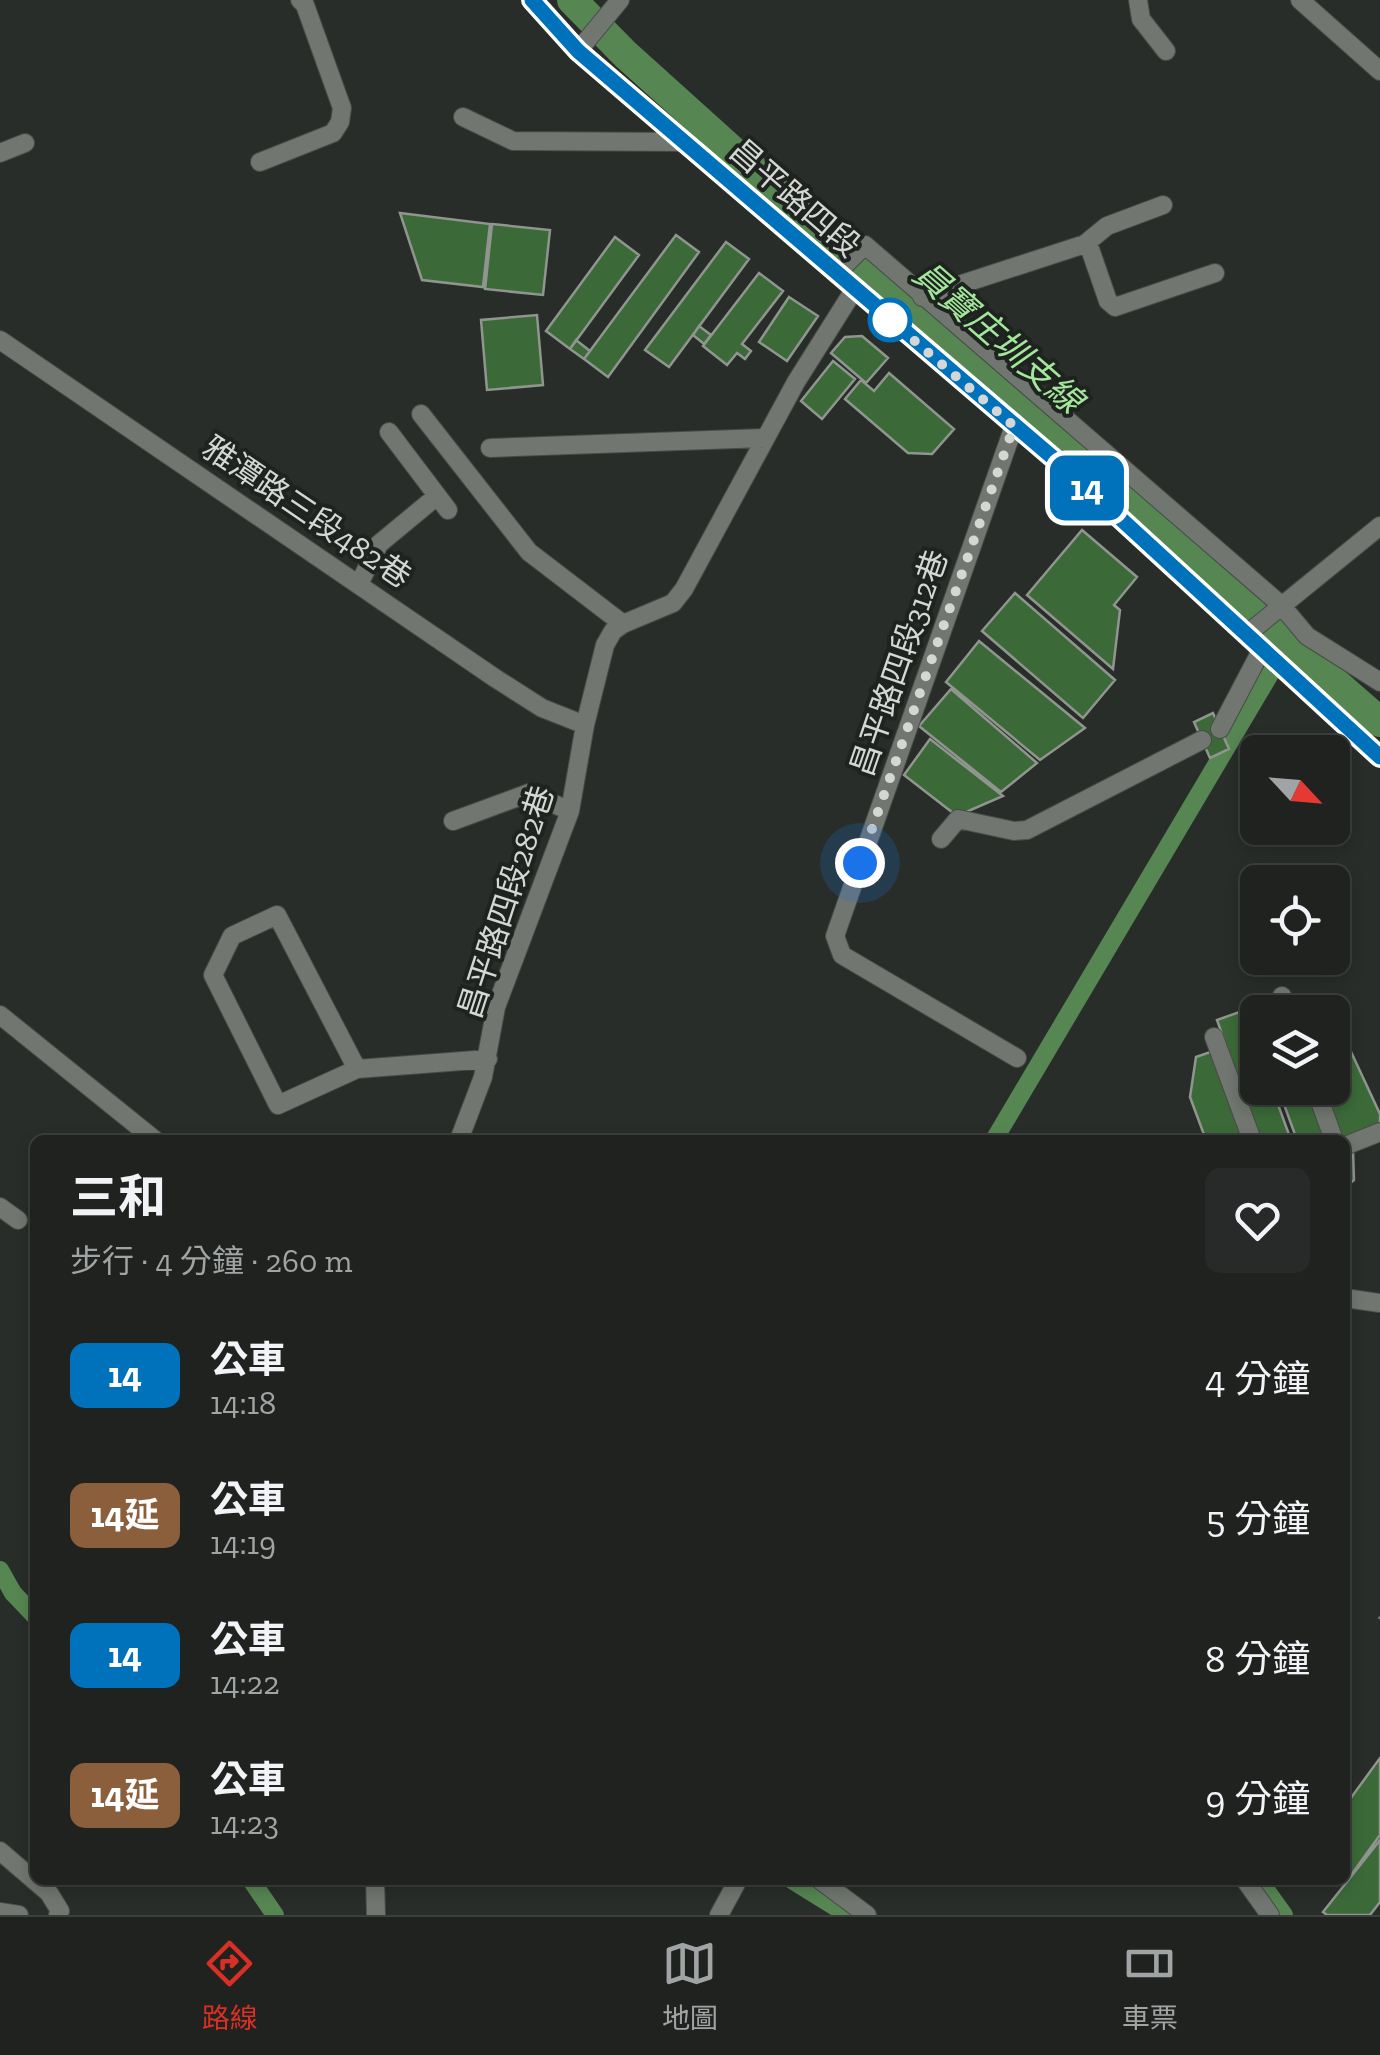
<!DOCTYPE html>
<html lang="zh-TW">
<head>
<meta charset="utf-8">
<style>
  :root { --surface:#1f221f; --page:#272a28; --text:#f1f3f6; --muted:#a1a4a4; --line:#3c3f3d; --accent:#d93025 }
  body { margin:0; font-family:"Zilla Slab","Noto Sans TC",serif; background:var(--page); color:var(--text); height:100vh; display:flex; flex-direction:column; font-size:38px; white-space:nowrap }
  * { box-sizing:border-box; margin:0 }
  p { font-size:32px; color:var(--muted) }
  .icon { flex:none; width:55px; height:55px; fill:none; stroke:currentColor; stroke-width:2; stroke-linecap:round; stroke-linejoin:round }
  .map { position:relative; flex:1; overflow:hidden }
  .side { position:absolute; left:30px; top:1135px; width:1320px; height:750px; display:flex; flex-direction:column; background:var(--surface); border-radius:15px; box-shadow:0 5px 15px #0003,0 0 0 2px var(--line) }
  .side>* { flex:none }
  .badge { padding:0 20px; border-radius:15px; font-size:35px; line-height:65px }
  .needle { width:65px; rotate:116deg }
  .tools { position:absolute; left:1240px; top:735px; display:grid; gap:20px }
  .tools a { display:grid; place-items:center; width:110px; height:110px; border-radius:15px; background:var(--surface); box-shadow:0 5px 15px #0003,0 0 0 2px var(--line); font-size:50px }
  .you { position:absolute; width:50px; height:50px; margin:-25px; border:8px solid #fff; border-radius:50%; background:#1a73e8; box-shadow:0 0 0 15px #1a73e833 }
  .map>.badge { position:absolute; translate:-50% -50%; box-shadow:0 0 0 5px #fff }
  .round { display:grid; place-items:center; flex:none; width:105px; height:105px; border-radius:15px; background:var(--page) }
  .summary { display:flex; align-items:center; justify-content:space-between; height:170px; padding:0 40px }
  h1 { font-size:48px; font-weight:700; line-height:75px }
  ul { padding:0; list-style:none }
  li { display:flex; align-items:center; gap:30px; height:140px; padding:0 40px }
  li div { flex:1 }
  li b { display:block; font-size:38px }
  li em { font-style:normal }
  li .badge { min-width:110px; font-weight:700; text-align:center }
  .tabs { display:flex; justify-content:space-around; align-items:center; height:140px; border-top:2px solid var(--line); background:var(--surface); font-size:28px; color:var(--muted) }
  .tabs a { display:grid; justify-items:center; gap:5px }
  .tabs .current { color:var(--accent) }
  .map>svg:first-child { display:block }
  .lines { fill:none; stroke-linecap:round; stroke-linejoin:round }
  .canal { stroke:#568652; stroke-width:18 }
  .river { stroke:#568652; stroke-width:30 }
  .building { fill:#3b6a38; stroke:#909590; stroke-width:2.5 }
  .minor-casing { stroke:#484b48; stroke-width:20 }
  .path { stroke:#727672; stroke-width:2.5; stroke-dasharray:2.5 8; stroke-linecap:butt }
  .minor { stroke:#717670; stroke-width:18 }
  .line-casing { stroke:#fff; stroke-width:22 }
  .line { stroke:#0072bc; stroke-width:15 }
  .walk { stroke:#d4d7d4; stroke-width:10; stroke-dasharray:0 18 }
  .stop-dot { fill:#fff; stroke:#0072bc; stroke-width:5 }
  .labels { text-anchor:middle; dominant-baseline:central; stroke-width:8; stroke-linejoin:round; paint-order:stroke }
  .street-label { font-size:32px; fill:#d4d7d4; stroke:#1f231f }
  .water-label { font-size:35px; font-style:italic; fill:#a2e79c; stroke:#1f231f }
</style>
</head>
<body>
<div class="map">
<svg width="1380" height="1915" viewBox="0 0 1380 1915">
  <rect width="100%" height="100%" fill="#292d29"/>
  <g class="lines">
    <path class="canal" d="M994 1140 1289 642
      M0 1570 13 1593 35 1616
      M251 1880 275 1915
      M792 1880 848 1915
      M1259 1880 1284 1915"/>
    <path class="river" d="M572 0 625 54 885 288 1380 722"/>
  </g>
  <path class="building" d="M400 213 490 224 483 287 422 280Z
    M492 224 550 230 543 295 485 289Z
    M676 235 699 252 608 377 584 359Z
    M615 237 639 255 570 349 546 331Z
    M726 242 749 259 669 367 645 350Z
    M759 273 783 291 742 344 751 351 745 359 737 353 727 365 703 346Z
    M789 297 818 316 787 361 759 342Z
    M537 315 543 385 487 390 481 320Z
    M699 326 711 335 704 344 693 335Z
    M862 336 888 358 866 383 831 353 845 337Z
    M576 340 590 351 584 359 570 349Z
    M833 361 855 379 822 419 801 401Z
    M889 373 954 429 932 454 908 453 845 399 861 380 874 391Z
    M1082 530 1137 577 1114 605 1120 610 1113 669 1027 595Z
    M1015 593 1115 680 1083 718 982 631Z
    M979 641 1085 728 1040 760 946 682Z
    M951 689 1037 763 1001 792 919 726Z
    M1213 713 1229 749 1210 758 1194 722Z
    M930 739 1003 796 957 816 904 775Z
    M1325 996 1380 1114V1125L1342 1140 1323 1088H1332V1012H1296L1293 1003Z
    M1277 997 1283 1012H1258V1029L1250 1006Z
    M1245 1010 1258 1046V1088H1272L1291 1140H1260L1217 1020Z
    M1216 1050 1249 1140H1206L1190 1097 1196 1057Z
    M1278 1088H1310L1328 1140H1297Z
    M1353 1150 1354 1180 1345 1188V1153Z
    M1380 1758V1835L1346 1882 1342 1880H1345V1806Z
    M1380 1840V1902L1370 1915H1327L1323 1912Z"/>
  <g class="lines">
    <defs>
      <path id="minor" d="M532 0 578 51 1072 474 1380 757
        M1138 0 1141 19 1166 51
        M1300 0 1380 71
        M578 51 620 0
        M463 117 513 141 686 142
        M0 153 25 143
        M260 162 333 133 340 122 342 108 305 5 300 0
        M1085 244 1107 226 1163 205
        M836 274 865 245 1281 605 1307 636 1380 682
        M922 297 1085 244 1090 249 1108 301 1115 307 1215 273
        M0 340 495 678 542 708 585 725
        M421 414 529 552 623 624
        M1014 426 835 936 842 955 1017 1058
        M389 432 448 510
        M490 448 765 438
        M359 584 379 544 437 496
        M1246 635 1380 526
        M1220 729 1262 649
        M453 821 529 793 570 811
        M941 839 958 819 1014 831 1027 830 1202 740
        M1282 996 1288 1012
        M0 1015 155 1140
        M1214 1037 1252 1140
        M357 1069 277 915 232 936 213 975 278 1105 357 1069 488 1059
        M1315 1088 1334 1140
        M459 1140 483 1077 496 1007 570 811 585 725 605 645 613 631 623 624 673 603 684 589 796 382 854 290
        M1345 1146 1380 1132
        M0 1207 18 1220
        M1345 1298 1380 1303
        M0 1851 49 1893 60 1911 58 1915
        M375 1880 376 1915
        M820 1880 867 1915
        M1245 1880 1270 1915
        M0 1912 19 1915
        M719 1915 738 1880"/>
    </defs>
    <use href="#minor" class="minor-casing"/>
    <path class="path" d="M1379 1619 1380 1616"/>
    <use href="#minor" class="minor"/>
  </g>
  <g class="lines">
    <defs>
      <path id="line" d="M532 0 578 51 1072 474 1380 757"/>
    </defs>
    <use href="#line" class="line-casing"/>
    <use href="#line" class="line"/>
    <path class="walk" d="M860 863 1014 426 882 313 890 320"/>
  </g>
  <circle class="stop-dot" cx="890" cy="320" r="20"/>
  <g class="labels">
    <g class="street-label">
      <text transform="translate(795 198) rotate(41)">昌平路四段</text>
      <text transform="translate(307 512) rotate(34)">雅潭路三段482巷</text>
      <text transform="translate(899 663) rotate(-71)">昌平路四段312巷</text>
      <text transform="translate(506 902) rotate(-72)">昌平路四段282巷</text>
    </g>
    <g class="water-label">
      <text transform="translate(998 337) rotate(41)">員寶庄圳支線</text>
    </g>
  </g>
</svg>
<div class="tools">
<a><svg class="needle" viewBox="-14 -14 28 28"><path d="M0-13l5 13h-10z" fill="#e53935"/><path d="M0 13l5-13h-10z" fill="#a1a4a4"/></svg></a>
<a><svg class="icon" aria-label="locate" viewBox="0 0 24 24"><circle cx="12" cy="12" r="6"/><path d="M12 2v4M12 18v4M2 12h4M18 12h4"/></svg></a>
<a><svg class="icon" aria-label="layers" viewBox="0 0 24 24"><path d="M12 4l9 5-9 5-9-5zM3 14l9 5 9-5"/></svg></a>
</div>
<div class="you" style="left:860px;top:863px"></div>
<b class="badge" style="left:1087px;top:488px;background:#0072bc;color:#fff">14</b>
<section class="side">
<div class="summary"><div><h1>三和</h1><p>步行 · 4 分鐘 · 260 m</p></div><a class="round"><svg class="icon" aria-label="heart" viewBox="0 0 24 24"><path d="M12 20l-8-8c-3-5 5-10 8-4 3-6 11-1 8 4z"/></svg></a></div>
<ul>
<li><span class="badge" style="background:#0072bc;color:#fff">14</span><div><b>公車</b><p>14:18</p></div><em>4 分鐘</em></li>
<li><span class="badge" style="background:#8b5e3c;color:#fff">14延</span><div><b>公車</b><p>14:19</p></div><em>5 分鐘</em></li>
<li><span class="badge" style="background:#0072bc;color:#fff">14</span><div><b>公車</b><p>14:22</p></div><em>8 分鐘</em></li>
<li><span class="badge" style="background:#8b5e3c;color:#fff">14延</span><div><b>公車</b><p>14:23</p></div><em>9 分鐘</em></li>
</ul>
</section>
</div>
<nav class="tabs">
<a class="current"><svg class="icon" aria-label="directions" viewBox="0 0 24 24"><path d="M12 3l9 9-9 9-9-9zM9 14v-3h6M13 9l2 2-2 2"/></svg>路線</a>
<a><svg class="icon" aria-label="map" viewBox="0 0 24 24"><path d="M3 6l6-2 6 2 6-2v14l-6 2-6-2-6 2zM9 4v14M15 6v14"/></svg>地圖</a>
<a><svg class="icon" aria-label="tickets" viewBox="0 0 24 24"><path d="M3 7h18v10H3zM15 7v10"/></svg>車票</a>
</nav>
</body>
</html>
